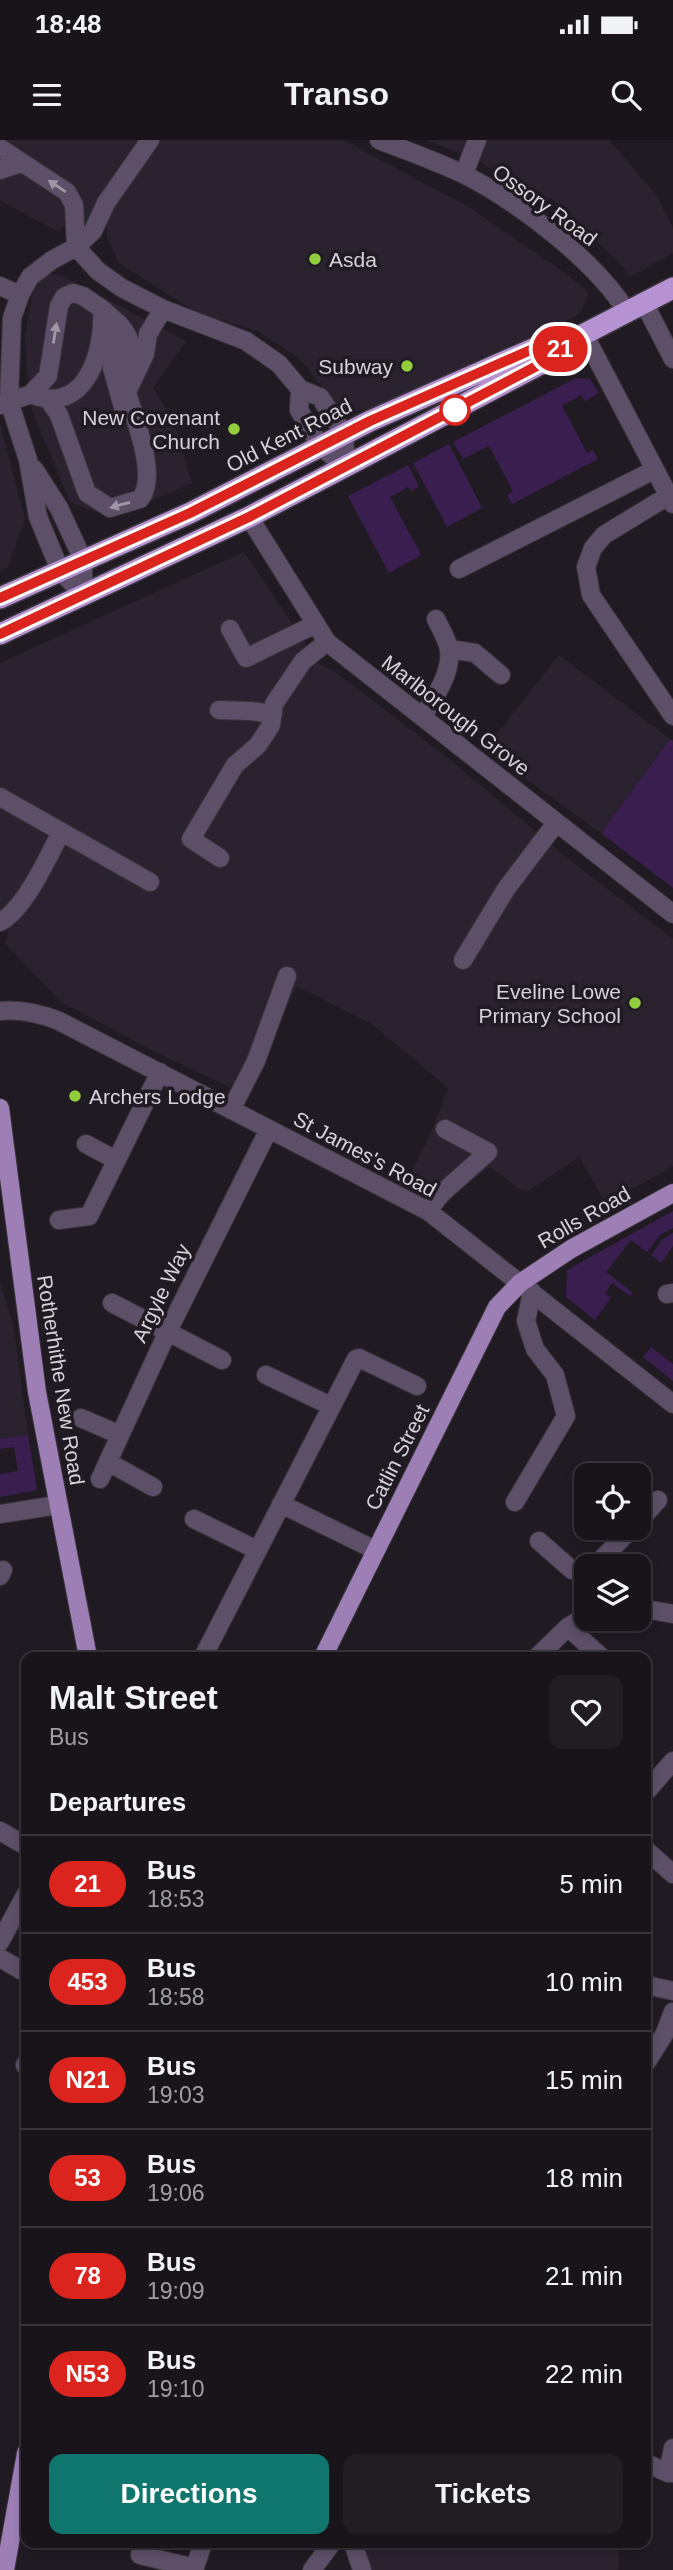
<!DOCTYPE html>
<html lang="en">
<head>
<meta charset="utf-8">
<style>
  :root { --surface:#18141a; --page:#211d23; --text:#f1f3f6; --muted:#9f9ea2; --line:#363339; --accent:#0f766e }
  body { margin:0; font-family:Arial,sans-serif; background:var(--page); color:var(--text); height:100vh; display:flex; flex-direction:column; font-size:26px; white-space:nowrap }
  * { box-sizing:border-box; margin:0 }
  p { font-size:23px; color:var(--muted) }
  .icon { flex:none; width:38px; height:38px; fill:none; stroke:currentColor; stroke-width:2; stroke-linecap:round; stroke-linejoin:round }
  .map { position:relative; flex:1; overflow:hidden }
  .details { position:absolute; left:21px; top:1512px; width:630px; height:896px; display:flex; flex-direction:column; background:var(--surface); border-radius:14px; box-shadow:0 4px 10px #0003,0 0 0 2px var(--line) }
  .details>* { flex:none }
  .badge { padding:0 14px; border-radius:23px; font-size:24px; line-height:46px }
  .fabs { position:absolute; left:574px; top:1323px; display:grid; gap:14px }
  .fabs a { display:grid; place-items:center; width:77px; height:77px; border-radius:14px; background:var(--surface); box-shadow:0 4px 10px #0003,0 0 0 2px var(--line); font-size:35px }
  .map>.badge { position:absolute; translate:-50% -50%; box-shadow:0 0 0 4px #fff }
  h2 { padding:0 28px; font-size:26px; line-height:63px }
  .round { display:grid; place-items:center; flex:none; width:74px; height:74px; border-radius:14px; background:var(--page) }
  .summary { display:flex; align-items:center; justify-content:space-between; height:119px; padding:0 28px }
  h1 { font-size:33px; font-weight:700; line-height:52px }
  .button { display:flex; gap:14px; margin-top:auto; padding:14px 28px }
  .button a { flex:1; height:80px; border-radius:14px; background:var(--accent); color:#fff; font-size:28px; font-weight:700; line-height:80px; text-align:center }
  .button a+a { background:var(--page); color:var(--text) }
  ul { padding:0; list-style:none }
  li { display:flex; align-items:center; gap:21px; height:98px; padding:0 28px; border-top:2px solid var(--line) }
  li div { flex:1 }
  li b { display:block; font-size:26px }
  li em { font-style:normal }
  li .badge { min-width:77px; font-weight:700; text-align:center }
  .status { display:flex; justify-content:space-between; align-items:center; height:49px; padding:0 35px; background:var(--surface); direction:ltr }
  .status svg { height:19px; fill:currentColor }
  header { display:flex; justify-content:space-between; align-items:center; height:91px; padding:0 28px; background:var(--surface); font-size:32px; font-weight:700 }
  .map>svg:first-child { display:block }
  .built { fill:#2a232f }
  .green { fill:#3b1e50 }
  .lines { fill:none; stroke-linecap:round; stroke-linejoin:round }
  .minor-casing { stroke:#39353c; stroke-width:20 }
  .major-casing { stroke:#39353c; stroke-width:20 }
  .highway-casing { stroke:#39353c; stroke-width:24 }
  .minor { stroke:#5d4f68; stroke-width:18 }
  .major { stroke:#9d7fb5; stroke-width:18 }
  .highway { stroke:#b692d3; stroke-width:21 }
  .oneway { fill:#9f97a6 }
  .line-casing { stroke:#fff; stroke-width:16 }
  .line { stroke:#dc241f; stroke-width:10 }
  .poi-dot { fill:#92cd3e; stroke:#201b23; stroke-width:2.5 }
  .stop-dot { fill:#fff; stroke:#dc241f; stroke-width:3.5 }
  .labels { text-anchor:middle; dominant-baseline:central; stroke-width:7; stroke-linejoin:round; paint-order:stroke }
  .street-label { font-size:21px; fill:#d5d2d8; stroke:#201b23 }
  .poi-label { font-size:21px; fill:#d5d2d8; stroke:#201b23; text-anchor:end }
</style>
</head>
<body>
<div class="status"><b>18:48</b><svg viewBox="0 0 49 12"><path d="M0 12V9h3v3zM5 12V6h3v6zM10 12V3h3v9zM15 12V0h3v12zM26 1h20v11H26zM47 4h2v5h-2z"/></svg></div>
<header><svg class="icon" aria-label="menu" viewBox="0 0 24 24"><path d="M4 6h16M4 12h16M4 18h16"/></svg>Transo<svg class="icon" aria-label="search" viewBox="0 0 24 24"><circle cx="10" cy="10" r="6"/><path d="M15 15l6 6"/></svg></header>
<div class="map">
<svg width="673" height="2430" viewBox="0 0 673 2430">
  <rect width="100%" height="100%" fill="#201b23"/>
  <path class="built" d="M0 0H343L469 67 566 134 589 152 582 170 574 177 372 269 352 271 336 265 300 219 258 191 199 174 119 123 107 97V87L69 81 58 91 0 61Z
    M426 0H609L656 55 673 88V113L630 137 620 123 550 57 544 64 479 21Z
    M53 134 61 135 186 201 153 248 173 279 192 343 112 378 70 362 32 270 27 234 25 195 32 155 42 138Z
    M0 284 25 378 8 427 0 431Z
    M244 412 320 525 334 531 448 618 572 722 673 799V1026L606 1064 579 1017 528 1051 521 1050 490 1027 443 1062 408 1039 432 991 448 948 372 884 297 846 244 954 153 911 60 861 5 803 10 785 0 773V523Z
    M559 515 670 599 601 693 485 609Z
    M0 1142 14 1189 28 1295 0 1299Z
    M360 2403H619L618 2430H371Z"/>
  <path class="green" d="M576 238 590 239 599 253 585 261 581 255 562 266 587 313 593 310 598 319 512 364 507 355 513 351 489 306 463 319 453 302Z
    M449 304 482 368 447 387 413 323Z
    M408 325 419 346 411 351 408 347 390 357 421 415 389 433 348 356Z
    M670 599 673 601V748L601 693Z
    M673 1071V1088L660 1095 647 1112 631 1100 606 1132 633 1153 630 1156 612 1143 605 1153 611 1158 595 1180 566 1157 567 1130Z
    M673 1093V1106L661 1123 651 1115 663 1099Z
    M651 1207 673 1224V1241L643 1217Z
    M28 1295 37 1350 0 1357V1334L18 1331 14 1307 0 1309V1299Z"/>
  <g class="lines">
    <defs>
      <path id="minor" d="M379 0C407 11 436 21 463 34 517 61 596 121 627 172
        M0 8 67 52 74 65 76 107
        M0 30 21 23
        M464 34 477 0
        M76 107 98 131 122 148 163 169 246 201 279 224 300 249 320 257 344 294 346 327
        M0 146 20 155
        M644 163 673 219
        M102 169 119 184 112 228 123 267
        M119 184C135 201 134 222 121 241
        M584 194 673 364
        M300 249 299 270 320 306 346 327
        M49 260 59 275 87 353 110 368 140 359C159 337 134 278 127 252L145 214 148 194 163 169
        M0 265 31 254 48 236 59 166 64 157 73 153 83 156 102 169C105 211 85 277 31 254
        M34 329 59 368 83 420V455
        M668 356 604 395 593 408 586 427 591 455 673 576
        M249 377 327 502 673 774
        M459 429 654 330
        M83 455 60 430 38 377 28 320 9 261 12 178 20 155 30 137 52 120 76 107 93 91 106 63 150 0
        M230 489 246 518 316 484
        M449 509 475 513 501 535
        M219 570 250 571 273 574
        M422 577C434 559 452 533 449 510 448 500 440 488 436 479
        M0 657 150 742
        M220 718 191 699 235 625 258 605 271 585 274 564 303 521 327 502
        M0 782C25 769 48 717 61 692
        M463 820 506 749 556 683
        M0 871C21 869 39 873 59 881L428 1071 673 1264
        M231 970 256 921 287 836
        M86 1004 116 1020
        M428 1071 441 1054 488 1012 445 989
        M59 1080 89 1076 160 932
        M667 1154 673 1153
        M112 1163 222 1220
        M266 1235 331 1266
        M81 1278 120 1295
        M108 1322 153 1347
        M100 1339 168 1191 269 989
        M515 1362 566 1276 555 1235 535 1209 526 1181 532 1152
        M281 1364 375 1410
        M0 1374 57 1365
        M194 1379 257 1410
        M639 1381 658 1360
        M539 1401 572 1430 586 1434
        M595 1426 632 1388
        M0 1436 3 1430
        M639 1468 673 1474
        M568 1487 601 1517
        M203 1517 356 1219 359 1218 417 1246
        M537 1517 568 1487 586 1476
        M646 1652 673 1621
        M0 1691 26 1706
        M646 1710 673 1734
        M0 1802 26 1754
        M0 1818 26 1833
        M646 1845 673 1851
        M646 1923 665 1893 673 1872
        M25 1925 26 1923
        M673 2308 668 2333H673
        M646 2323 668 2333
        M143 2403 140 2415 195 2428
        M353 2403 362 2430
        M194 2430 203 2403
        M312 2430 332 2403"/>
      <path id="major" d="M0 968 37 1252 88 1517
        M323 1517 497 1167 520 1143 571 1109 673 1053
        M5 2430 26 2313"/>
      <path id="highway" d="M0 458 190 373 370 281 535 208 548 203 565 204
        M0 494 249 377 552 218 565 204 673 148"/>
    </defs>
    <use href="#minor" class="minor-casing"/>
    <use href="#major" class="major-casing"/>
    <use href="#highway" class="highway-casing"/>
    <use href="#minor" class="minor"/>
    <use href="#major" class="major"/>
    <use href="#highway" class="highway"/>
  </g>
  <defs><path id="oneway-solid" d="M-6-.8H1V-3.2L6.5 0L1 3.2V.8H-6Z" transform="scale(1.75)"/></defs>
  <g class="oneway">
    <use href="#oneway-solid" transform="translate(57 46) rotate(-146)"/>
    <use href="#oneway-solid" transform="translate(55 193) rotate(-81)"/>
    <use href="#oneway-solid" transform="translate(120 365) rotate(165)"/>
  </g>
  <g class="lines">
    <defs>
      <path id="line" d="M0 458 190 373 370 281 535 208 548 203 565 204 552 218 249 377 0 494"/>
    </defs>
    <use href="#line" class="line-casing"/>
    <use href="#line" class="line"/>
  </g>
  <g class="poi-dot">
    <circle cx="315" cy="119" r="7"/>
    <circle cx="407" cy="226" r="7"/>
    <circle cx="234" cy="289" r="7"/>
    <circle cx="635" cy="863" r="7"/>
    <circle cx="75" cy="956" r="7"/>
  </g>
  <circle class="stop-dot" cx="455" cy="270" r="14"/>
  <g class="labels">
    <g class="street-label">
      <text transform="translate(545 65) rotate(36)">Ossory Road</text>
      <text transform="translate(289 295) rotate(-27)">Old Kent Road</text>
      <text transform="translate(456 575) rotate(38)">Marlborough Grove</text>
      <text transform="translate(365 1014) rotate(28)">St James's Road</text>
      <text transform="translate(584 1077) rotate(-30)">Rolls Road</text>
      <text transform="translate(161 1153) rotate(-64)">Argyle Way</text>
      <text transform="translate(61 1240) rotate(81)">Rotherhithe New Road</text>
      <text transform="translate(397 1317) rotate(-63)">Catlin Street</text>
    </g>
    <g class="poi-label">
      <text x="329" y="119" text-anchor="start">Asda</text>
      <text x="393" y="226">Subway</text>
      <text x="220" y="277">New Covenant<tspan x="220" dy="24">Church</tspan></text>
      <text x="621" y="851">Eveline Lowe<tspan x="621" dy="24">Primary School</tspan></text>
      <text x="89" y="956" text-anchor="start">Archers Lodge</text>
    </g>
  </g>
</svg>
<div class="fabs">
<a><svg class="icon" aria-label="locate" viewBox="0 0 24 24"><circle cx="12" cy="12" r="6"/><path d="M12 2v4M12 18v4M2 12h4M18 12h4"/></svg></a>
<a><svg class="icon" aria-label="layers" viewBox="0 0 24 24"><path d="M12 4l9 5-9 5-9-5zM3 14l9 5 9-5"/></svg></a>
</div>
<b class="badge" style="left:560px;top:209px;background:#dc241f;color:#fff">21</b>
<section class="details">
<div class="summary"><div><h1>Malt Street</h1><p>Bus</p></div><a class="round"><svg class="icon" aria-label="heart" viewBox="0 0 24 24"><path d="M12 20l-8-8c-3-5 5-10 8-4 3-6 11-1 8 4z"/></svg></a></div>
<h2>Departures</h2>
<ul>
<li><span class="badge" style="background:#dc241f;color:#fff">21</span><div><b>Bus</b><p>18:53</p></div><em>5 min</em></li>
<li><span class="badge" style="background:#dc241f;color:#fff">453</span><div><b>Bus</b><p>18:58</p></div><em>10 min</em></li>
<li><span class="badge" style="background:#dc241f;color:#fff">N21</span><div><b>Bus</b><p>19:03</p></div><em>15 min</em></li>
<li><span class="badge" style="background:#dc241f;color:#fff">53</span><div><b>Bus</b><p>19:06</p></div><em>18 min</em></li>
<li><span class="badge" style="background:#dc241f;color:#fff">78</span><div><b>Bus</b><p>19:09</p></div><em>21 min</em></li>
<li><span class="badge" style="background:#dc241f;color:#fff">N53</span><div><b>Bus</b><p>19:10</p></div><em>22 min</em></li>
</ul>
<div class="button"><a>Directions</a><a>Tickets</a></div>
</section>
</div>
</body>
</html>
